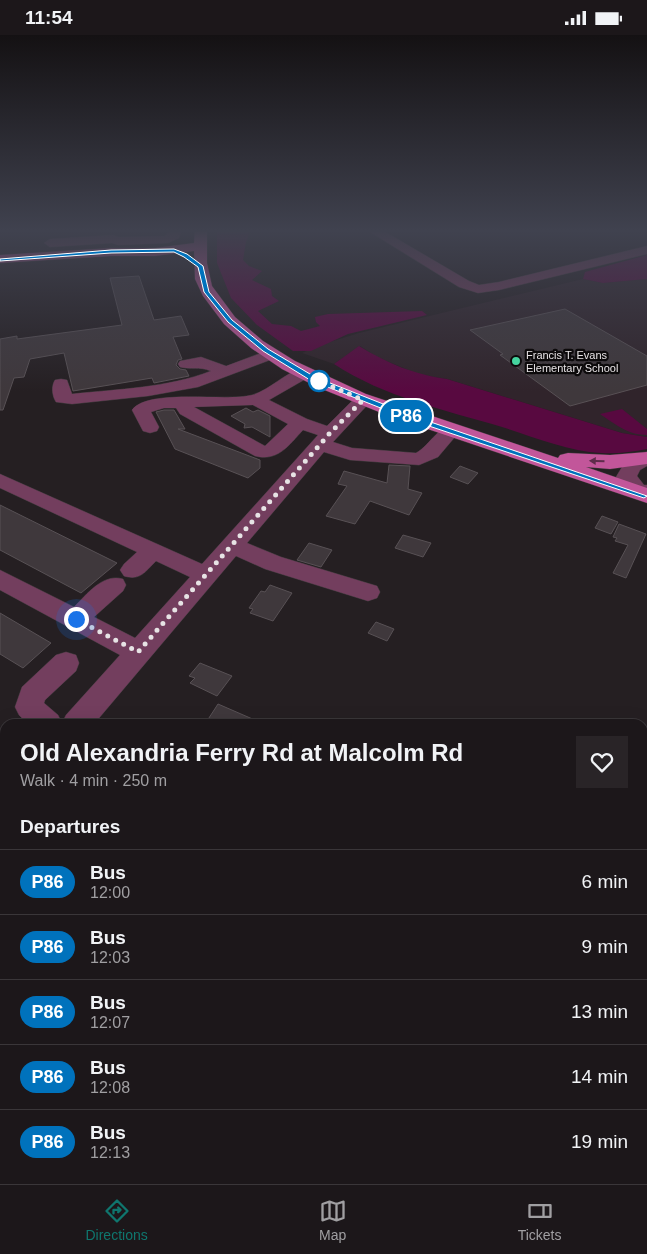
<!DOCTYPE html>
<html lang="en">
<head>
<meta charset="utf-8">
<style>
  :root { --surface:#1c171a; --page:#292427; --text:#f1f3f6; --muted:#a09fa2; --line:#3a3639; --accent:#0f766e }
  body { margin:0; font-family:Helvetica,sans-serif; background:var(--page); color:var(--text); height:100vh; display:flex; flex-direction:column; font-size:19px; white-space:nowrap }
  * { box-sizing:border-box; margin:0 }
  p { font-size:16px; color:var(--muted) }
  .icon { flex:none; width:28px; height:28px; fill:none; stroke:currentColor; stroke-width:2; stroke-linecap:round; stroke-linejoin:round }
  .map { position:relative; flex:1; overflow:hidden }
  .sheet { position:absolute; left:0px; top:684px; width:648px; height:466px; display:flex; flex-direction:column; background:var(--surface); border-radius:15px 15px 0 0; box-shadow:0 5px 20px #0002,0 0 0 1px var(--line) }
  .sheet>* { flex:none }
  .badge { padding:0 10px; border-radius:16px; font-size:18px; line-height:32px }
  .you { position:absolute; width:25px; height:25px; margin:-12px; border:4px solid #fff; border-radius:50%; background:#1a73e8; box-shadow:0 0 0 8px #1a73e833 }
  .map>.badge { position:absolute; translate:-50% -50%; box-shadow:0 0 0 2px #fff }
  h2 { padding:0 20px; font-size:19px; line-height:45px }
  .round { display:grid; place-items:center; flex:none; width:52px; height:52px; border-radius:0px; background:var(--page) }
  .summary { display:flex; align-items:center; justify-content:space-between; height:85px; padding:0 20px }
  h1 { font-size:24px; font-weight:800; line-height:38px }
  ul { padding:0; list-style:none }
  li { display:flex; align-items:center; gap:15px; height:65px; padding:0 20px; border-top:1px solid var(--line) }
  li div { flex:1 }
  li b { display:block; font-size:19px }
  li em { font-style:normal }
  li .badge { min-width:55px; font-weight:700; text-align:center }
  .status { display:flex; justify-content:space-between; align-items:center; height:35px; padding:0 25px; background:var(--surface); direction:ltr }
  .status svg { height:14px; fill:currentColor }
  .tab-bar { display:flex; justify-content:space-around; align-items:center; height:70px; border-top:1px solid var(--line); background:var(--surface); font-size:14px; color:var(--muted) }
  .tab-bar a { display:grid; justify-items:center; gap:2px }
  .tab-bar .on { color:var(--accent) }
  .map>svg:first-child { display:block }
  .built { fill:#30242b }
  .green { fill:#580940 }
  .building { fill:#3f383c; stroke:#585155 }
  .lines { fill:none; stroke-linecap:round; stroke-linejoin:round }
  .minor-casing { stroke:#403a3d; stroke-width:1 }
  .major-casing { stroke:#403a3d; stroke-width:1 }
  .minor { fill:#733e5e; fill-rule:evenodd }
  .major { fill:#c2569a; fill-rule:evenodd }
  .oneway { fill:#5e2c4b }
  .line { fill:#0072bc; stroke:#fff }
  .walk { stroke:#e7e3e5; stroke-width:5; stroke-dasharray:0 9 }
  .poi-dot { fill:#45d49f; stroke:#0c0a0b; stroke-width:2 }
  .stop-dot { fill:#fff; stroke:#0072bc; stroke-width:2.5 }
  .labels { text-anchor:middle; dominant-baseline:central; stroke-width:4.5; stroke-linejoin:round; paint-order:stroke }
  .far-poi-label { font-size:11px; fill:#e7e3e5; stroke:#0c0a0b; text-anchor:start }
</style>
</head>
<body>
<div class="status"><b>11:54</b><svg viewBox="0 0 49 12"><path d="M0 12V9h3v3zM5 12V6h3v6zM10 12V3h3v9zM15 12V0h3v12zM26 1h20v11H26zM47 4h2v5h-2z"/></svg></div>
<div class="map">
<svg width="647" height="1149" viewBox="0 0 647 1149">
  <rect width="100%" height="100%" fill="#251f22"/>
  <path class="built" d="M583 244 603 248 647 244V402L622 398 447 344 420 340 377 322 360 311 334 329 302 318 320 310 359 298Z"/>
  <path class="green" d="M217 195H251L246 207 243 225 249 231 262 236 252 245 271 254 272 261 279 266 258 276 272 289 291 291 301 296 320 291 316 287 315 282 328 279 422 276 427 280 348 299 311 316H293L257 290 231 263 217 228Z
    M647 220V244L603 248 583 244 585 237Z
    M359 311C389 329 413 339 447 344L622 398 647 402V414C632 417 617 419 601 418 568 416 534 402 502 392 445 375 384 362 334 329Z
    M622 374 647 394V400C628 400 615 389 600 379Z"/>
  <path class="building" d="M139 241 154 285 181 281 189 300 173 302 182 324 178 325 176 330 180 334 186 335 189 341 154 348 152 343 73 356 64 318 30 324 24 342 14 343 3 375H0V304L17 301V304L122 290 110 243Z
    M565 274 647 321V350L570 371 500 320 503 319 470 295Z
    M246 373 253 377 258 375 270 381V402L252 392 244 393 245 389 231 381Z
    M164 375H174L185 394H178L260 425V433L248 443 175 414 156 377Z
    M389 430 410 431 408 454 422 458 409 480 370 466 355 489 326 481 347 451 338 449 344 436 387 448Z
    M460 431 478 438 468 449 450 442Z
    M0 470 117 528 81 558 0 515Z
    M602 481 618 487 611 499 595 493Z
    M619 489 646 499 626 543 613 538 628 510 615 506 617 503 613 502Z
    M403 500 431 508 423 522 395 513Z
    M309 508 332 515 321 532 297 525Z
    M270 550 292 558 273 586 250 578 253 574 249 573 261 556 265 557Z
    M0 578 51 608 23 633 0 619Z
    M376 587 394 594 387 606 368 598Z
    M200 628 232 641 217 661 190 648 195 643 189 641Z
    M218 669 264 689H205Z"/>
  <g class="lines">
    <defs>
      <path id="minor" d="M170 195H182L179 203 168 208 118 210 112 208 50 212 44 208 50 204 113 200 119 202 165 201Z
        M367 195H382L469 246 479 250 499 247 647 211V219L499 255 478 258 459 252Z
        M272 314 278 316 280 319 278 322 198 352 148 361 72 369 56 367C52 361 51 351 55 345L61 344 67 345 72 359C118 354 167 353 211 336 198 331 192 335 180 332L178 329 180 326 201 322 226 331Z
        M303 333 309 334 311 338 309 342 269 365 307 384 327 391 357 361 363 360 369 361 372 365 333 407 352 413 416 418C431 410 439 387 458 392L460 396 438 422 419 430 350 425 324 417 247 508 281 522 377 551 380 557 377 563 368 566 265 534 236 521 94 689H28L19 680 15 672 22 652 56 620 66 617 76 620 79 628 76 636 45 665 44 668 58 680 62 688 66 680 120 620 0 555V535L74 572C87 559 103 538 123 544L126 550 123 556 94 582 135 603 190 542 156 526C145 537 140 546 124 541L120 535 124 529 137 517 0 453V439L202 529 318 400 303 395C289 410 278 427 255 421L180 379 176 373H164L151 377 159 392 157 396 150 398 143 396 132 375C148 353 226 367 252 360 270 355 284 338 303 333ZM253 370 288 389 265 411 194 372Z
        M647 417V431L640 435 637 441 644 450H647V463C632 467 624 454 616 442L625 427Z
        M5 755V789L0 791V757Z"/>
      <path id="major" d="M195 195H207V228L212 251 235 282 263 306 295 326 366 359 558 423 560 420 568 418 610 420 647 417V429L610 434 586 432 647 453V468L389 381 317 352 282 334 251 313 224 289 203 261 195 244 194 216 155 221H111L0 228V220L111 213H155L194 208Z"/>
    </defs>
    <use href="#minor" class="minor-casing"/>
    <use href="#major" class="major-casing"/>
    <use href="#minor" class="minor"/>
    <use href="#major" class="major"/>
  </g>
  <defs><path id="oneway-solid" d="M-6-.8H1V-3.2L6.5 0L1 3.2V.8H-6Z" transform="scale(1.25)"/></defs>
  <use class="oneway" href="#oneway-solid" transform="translate(597 426) rotate(-178)"/>
  <linearGradient id="sky" x2="0" y2="1"><stop stop-color="#141113"/><stop offset="0.55" stop-color="#40424f"/><stop offset="1" stop-color="#40424f" stop-opacity="0"/></linearGradient>
  <rect width="647" height="356" fill="url(#sky)"/>
  <path class="line" d="M111 215 174 214 187 219 203 231 209 257 232 285 268 314 315 342 416 382 647 461 644 463 411 385 310 345 263 316 228 287 204 257 198 232 184 222 174 217 111 218 0 226V224Z"/>
  <g class="lines">
    <path class="walk" d="M76 584 138 617 330 398 363 365 319 346"/>
  </g>
  <circle class="poi-dot" cx="516" cy="326" r="5"/>
  <circle class="stop-dot" cx="319" cy="346" r="10"/>
  <g class="labels">
    <g class="far-poi-label">
      <text x="526" y="320">Francis T. Evans<tspan x="526" dy="13">Elementary School</tspan></text>
    </g>
  </g>
</svg>
<div class="you" style="left:76px;top:584px"></div>
<b class="badge" style="left:406px;top:381px;background:#0072bc;color:#fff">P86</b>
<section class="sheet">
<div class="summary"><div><h1>Old Alexandria Ferry Rd at Malcolm Rd</h1><p>Walk · 4 min · 250 m</p></div><a class="round"><svg class="icon" aria-label="heart" viewBox="0 0 24 24"><path d="M12 20l-8-8c-3-5 5-10 8-4 3-6 11-1 8 4z"/></svg></a></div>
<h2>Departures</h2>
<ul>
<li><span class="badge" style="background:#0072bc;color:#fff">P86</span><div><b>Bus</b><p>12:00</p></div><em>6 min</em></li>
<li><span class="badge" style="background:#0072bc;color:#fff">P86</span><div><b>Bus</b><p>12:03</p></div><em>9 min</em></li>
<li><span class="badge" style="background:#0072bc;color:#fff">P86</span><div><b>Bus</b><p>12:07</p></div><em>13 min</em></li>
<li><span class="badge" style="background:#0072bc;color:#fff">P86</span><div><b>Bus</b><p>12:08</p></div><em>14 min</em></li>
<li><span class="badge" style="background:#0072bc;color:#fff">P86</span><div><b>Bus</b><p>12:13</p></div><em>19 min</em></li>
</ul>
</section>
</div>
<nav class="tab-bar">
<a class="on"><svg class="icon" aria-label="directions" viewBox="0 0 24 24"><path d="M12 3l9 9-9 9-9-9zM9 14v-3h6M13 9l2 2-2 2"/></svg>Directions</a>
<a><svg class="icon" aria-label="map" viewBox="0 0 24 24"><path d="M3 6l6-2 6 2 6-2v14l-6 2-6-2-6 2zM9 4v14M15 6v14"/></svg>Map</a>
<a><svg class="icon" aria-label="tickets" viewBox="0 0 24 24"><path d="M3 7h18v10H3zM15 7v10"/></svg>Tickets</a>
</nav>
</body>
</html>
